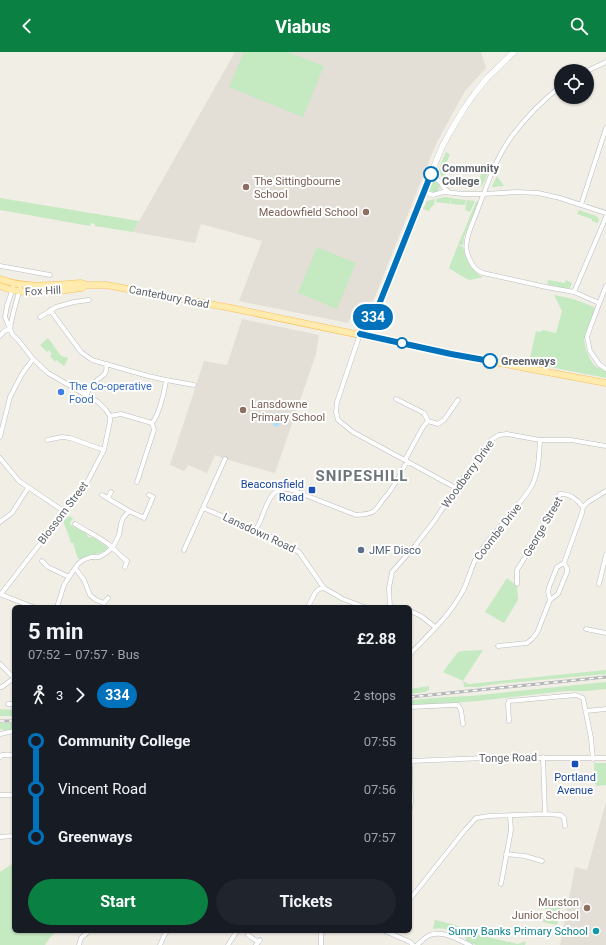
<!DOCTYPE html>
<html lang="en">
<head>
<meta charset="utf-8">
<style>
  :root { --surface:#171b24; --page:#20242c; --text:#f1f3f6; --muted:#9ea1a6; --accent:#0b8043 }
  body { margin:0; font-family:Roboto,sans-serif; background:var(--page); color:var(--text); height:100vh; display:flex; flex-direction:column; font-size:15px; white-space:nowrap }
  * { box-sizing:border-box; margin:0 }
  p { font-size:13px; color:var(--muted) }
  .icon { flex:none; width:22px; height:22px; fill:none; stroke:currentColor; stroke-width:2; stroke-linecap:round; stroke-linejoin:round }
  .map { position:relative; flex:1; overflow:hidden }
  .drawer { position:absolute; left:12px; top:553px; width:400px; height:328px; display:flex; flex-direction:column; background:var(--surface); border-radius:6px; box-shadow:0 1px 3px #0004 }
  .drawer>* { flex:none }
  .badge { padding:0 8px; border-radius:13px; font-size:14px; line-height:26px }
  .buttons { position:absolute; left:554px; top:12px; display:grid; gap:8px }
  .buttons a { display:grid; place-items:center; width:40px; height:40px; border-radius:50%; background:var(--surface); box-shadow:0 1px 3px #0004; font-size:20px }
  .map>.badge { position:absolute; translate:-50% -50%; box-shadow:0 0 0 2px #fff }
  .legs { display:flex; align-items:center; gap:6px; height:44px; padding:0 16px; font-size:13px }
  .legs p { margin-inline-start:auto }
  .head { display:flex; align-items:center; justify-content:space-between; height:68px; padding:0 16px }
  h1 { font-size:22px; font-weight:700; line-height:30px }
  .button { display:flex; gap:8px; margin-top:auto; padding:8px 16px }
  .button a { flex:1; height:46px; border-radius:24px; background:var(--accent); color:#fff; font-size:16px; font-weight:700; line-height:46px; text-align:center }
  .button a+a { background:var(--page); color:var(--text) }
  ul { padding:0 16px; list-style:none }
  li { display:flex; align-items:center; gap:14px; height:48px; font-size:15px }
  li i { display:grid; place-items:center; width:6px; height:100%; margin:0 5px; background:currentColor }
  li i::after { content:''; width:10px; height:10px; margin:-5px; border:3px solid; border-radius:50%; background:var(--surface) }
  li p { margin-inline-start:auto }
  li:first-child i { background:linear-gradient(#0000 50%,currentColor 0) }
  li:last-child i { background:linear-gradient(currentColor 50%,#0000 0) }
  header { display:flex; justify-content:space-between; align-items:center; height:52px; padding:0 16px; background:var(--accent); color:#fff; font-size:18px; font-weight:700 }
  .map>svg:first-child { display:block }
  .education { fill:#e3dfd7 }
  .green { fill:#c5e9c1 }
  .water { fill:#a8e0ff }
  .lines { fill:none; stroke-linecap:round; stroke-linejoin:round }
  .street-casing { stroke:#b9bcc0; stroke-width:5 }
  .secondary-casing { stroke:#b7bcc1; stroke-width:6 }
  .primary-casing { stroke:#fabf56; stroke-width:7 }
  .street { stroke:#fff; stroke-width:4 }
  .secondary { stroke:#fff; stroke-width:5.5 }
  .primary { stroke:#ffebad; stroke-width:6 }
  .rail-casing { stroke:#b5b6b7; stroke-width:3 }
  .rail { stroke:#fff; stroke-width:1.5; stroke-dasharray:4.5; stroke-linecap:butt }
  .line-1-casing { stroke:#fff; stroke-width:9 }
  .line-1 { stroke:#0072bc; stroke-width:6 }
  .stop-1-dot { fill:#fff; stroke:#0072bc; stroke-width:2 }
  .education-dot { fill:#8d6e63; stroke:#fff; stroke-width:1.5 }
  .shop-dot { fill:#3f7fe0; stroke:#fff; stroke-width:1.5 }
  .transit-dot { fill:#1a4fb4; stroke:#fff; stroke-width:1.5 }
  .service-dot { fill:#5c6f8a; stroke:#fff; stroke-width:1.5 }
  .culture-dot { fill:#0f9aa8; stroke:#fff; stroke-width:1.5 }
  .labels { text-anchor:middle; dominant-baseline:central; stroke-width:4; stroke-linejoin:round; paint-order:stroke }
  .stop-label { font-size:11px; font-weight:bold; fill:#5d6367; stroke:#fff; text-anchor:start }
  .education-label { font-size:11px; fill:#785e54; stroke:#fff; text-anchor:start }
  .street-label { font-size:11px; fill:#5d6367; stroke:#fff }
  .shop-label { font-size:11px; fill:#366cbe; stroke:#fff; text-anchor:start }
  .transit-label { font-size:11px; fill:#164399; stroke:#fff; text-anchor:end }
  .service-label { font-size:11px; fill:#4e5e75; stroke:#fff; text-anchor:start }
  .culture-label { font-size:11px; fill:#0d838f; stroke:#fff; text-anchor:end }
  .district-label { font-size:15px; font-weight:bold; letter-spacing:1px; fill:#6e7579; stroke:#fff }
</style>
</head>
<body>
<header><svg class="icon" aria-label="back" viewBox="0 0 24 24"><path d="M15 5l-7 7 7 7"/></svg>Viabus<svg class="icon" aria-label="search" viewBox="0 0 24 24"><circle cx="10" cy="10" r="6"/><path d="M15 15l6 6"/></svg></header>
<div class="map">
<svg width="606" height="893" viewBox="0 0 606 893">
  <rect width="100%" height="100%" fill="#f1eee6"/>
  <path class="education" d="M235 0H481L486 16 465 39 436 92 372 252H368L352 263 348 271 239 249 262 189 201 172 195 191 133 180Z
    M242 267 319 283 316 302 275 421 225 407 215 403 207 421 188 413 184 419 170 413 204 309 227 313Z
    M606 750V893H560L575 815 587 818Z"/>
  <path class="green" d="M244 0H288L324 14 303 65 229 35Z
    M446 100 450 102 444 117 445 118V123H446L445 129C435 117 441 113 446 100Z
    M487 113 491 115 482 134 478 135V126H480L481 122H483Z
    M497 124 504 134 493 135 492 134Z
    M447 126 461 128V134L449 132 446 130Z
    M467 127 477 128V135L463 134 464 131H467Z
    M428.5 135a5.5 5.5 0 1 1 11 0a5.5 5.5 0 1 1-11 0Z
    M445 145 451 146 450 152 436 150V147Z
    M0 146 139 169 133 180 95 174V172L91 171 90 174 0 158Z
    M451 146 466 148 465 153 451 152Z
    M435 147 434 153H433V154L431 155 429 159 423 157 427 149Z
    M467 148 475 149 470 160 465 158Z
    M478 149 479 150 464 185 463 193H458L476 150Z
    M579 158 596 164 599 167 598 171 592 169V167L577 162Z
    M458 193 463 195C466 208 471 218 483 225L470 228 463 225 449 216Z
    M317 195 356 211 337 257 298 241Z
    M548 228 565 231 566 228 572 231 570 236 567 237 547 232Z
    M554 243C568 245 581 249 594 255L595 259 584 288 586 298 591 309 595 314 606 319V326L529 311 536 279 540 280 543 278 556 281 562 259Z
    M48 286 61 304 65 305 68 306 64 314 56 308 55 310 50 304 52 302 49 298 47 300 40 293Z
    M69 464 73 466 70 471 71 473 85 480 88 485C95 484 100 491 108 495 103 503 94 501 87 504 84 505 81 507 78 507L73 491H71L67 479 63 469Z
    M507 526 517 534 518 548 504 571 485 560Z
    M483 598 463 629 469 632 606 618V622L496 632 478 635H464L463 629 443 620 458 600 462 599Z
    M606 630V637L587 639H566L478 649 410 654V648L448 645 470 644Z
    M429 634V638L426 640 410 642V637Z
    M0 657 14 658V664H0Z
    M0 671H14V679H6L0 677Z
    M594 711H606V733L597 734 595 732Z
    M14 811V879H57L52 883 45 893H0V820Z
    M547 847 562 850 557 873 543 870Z
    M435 868C448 871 460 873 471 881L518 892 526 889 525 893H476L466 889V886C458 882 443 874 434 877L433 876Z"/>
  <path class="water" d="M277 360 283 362 278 375 273 373Z"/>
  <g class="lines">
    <defs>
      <path id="street" d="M587 19 606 10
        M561 34C542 49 526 65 512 84 495 107 486 136 476 162 472 173 464 188 467 200 468 205 472 213 475 216 477 218 480 220 483 221L546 235 574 240 599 251
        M431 122 441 131 444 136 449 140
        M424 140 433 143 443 140 464 142H484L517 140 538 141 560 146 606 161
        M581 153 606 76
        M0 214 50 223
        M606 234 590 276 587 285 590 299 599 312 606 317
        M574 240 606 165
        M50 258 81 300 92 308 106 312C108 325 101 323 95 330 91 334 88 339 86 344
        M40 265 56 255 74 250 89 248
        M10 277C12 263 16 250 20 237
        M360 282 337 350 336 360 338 368 353 380 456 436
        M0 284 4 279 10 277
        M106 312 148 324 166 328C165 338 159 363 152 371
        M166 328 194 333
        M396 347 424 361 428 369
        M110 364 121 362 152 371
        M0 385 10 345 22 322 33 307
        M47 388 62 385 70 386 104 398
        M0 406 19 429 65 460
        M405 408 423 375 428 369 438 372 444 368 458 348
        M137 430 154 378 152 371
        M108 446 111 440
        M203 456 276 487 299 500 324 536 343 547 364 555
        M129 459 144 466 153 445 149 443
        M0 470 12 461 28 436
        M75 472C86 479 98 484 108 492 115 497 120 504 127 509L125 515
        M255 479C257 475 260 471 261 467 267 453 272 431 292 438L356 463C362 462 369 463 374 459 377 457 380 452 382 449 393 437 400 424 407 409
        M184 498 225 407
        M42 509 48 515 69 525
        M75 516 84 528 90 543 96 548 104 551 108 546
        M517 532V518L534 491 560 442C570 441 577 447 583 455
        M599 532 606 503
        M0 542 33 555
        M1 542 60 466 68 457 84 436 104 398 110 369V364L106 358 98 350 48 321 33 307 19 289 13 283 10 277 5 265 7 254 13 236
        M550 548 558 542 567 520V516L564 511
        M57 555 64 533 69 525 78 512 83 508 91 505H99L106 501 113 495 119 483 121 472 123 466 129 459 102 443
        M308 555 315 541 319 537 324 536
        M390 555 389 536 392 520 415 494 435 468 456 436 491 388 499 383 507 382 540 388H571L606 394
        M410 559 421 564 435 575
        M586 577 606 581
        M498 594 527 591 532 587 537 581 550 548 548 540 549 535 557 515 564 511 582 461 583 455 588 450 606 439
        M410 602 412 600C429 582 449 564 461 542 469 530 470 515 478 503 488 488 501 474 512 460 519 451 527 443 532 433 539 419 539 403 540 388
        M0 612 14 626
        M0 635H2L14 626
        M8 652H14
        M410 655 454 653H458L461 658 463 672
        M586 659 606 657
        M509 669 508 652 509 649 576 643 583 646 591 686 593 707
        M0 682 14 679
        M0 705 2 703H14
        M543 705 545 762
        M410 709 485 706H606
        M410 715 411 750 410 757
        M0 743H14
        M0 785 14 784
        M506 802 525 804 542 809
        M501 832 511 778 510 764
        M410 847 465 778 476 766 489 764 545 762 561 763 564 766 565 774
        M385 879 410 890 413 893
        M248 883 258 890
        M79 893 81 886 87 881 88 879
        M160 893 164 884 167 879
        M228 893 237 879
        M256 893 260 888
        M321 893V882L323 879
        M417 893C421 890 425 885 430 883 443 878 458 888 470 893"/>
      <path id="secondary" d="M360 282 369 273 380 250 427 131 442 95 450 80 465 55 475 41 487 26 514 0"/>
      <path id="primary" d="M0 227C26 237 54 233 81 231L86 233H106L231 256 451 302 606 331
        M0 234C28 245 53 239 82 236L86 233"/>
    </defs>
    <use href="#street" class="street-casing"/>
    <use href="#secondary" class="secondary-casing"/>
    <use href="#primary" class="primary-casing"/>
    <use href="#street" class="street"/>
    <use href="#secondary" class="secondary"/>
    <use href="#primary" class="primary"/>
    <defs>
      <path id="rail" d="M410 645 606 625
        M0 669H14"/>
    </defs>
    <use href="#rail" class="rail-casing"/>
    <use href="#rail" class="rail"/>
  </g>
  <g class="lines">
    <defs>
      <path id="line-1" d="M431 122 380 250 369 273 360 282 451 302 490 309"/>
    </defs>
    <use href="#line-1" class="line-1-casing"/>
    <use href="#line-1" class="line-1"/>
  </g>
  <g class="stop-1-dot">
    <circle cx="431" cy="122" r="7"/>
    <circle cx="402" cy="291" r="5"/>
    <circle cx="490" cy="309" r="7"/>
  </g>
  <g class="education-dot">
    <circle cx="246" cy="135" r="4"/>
    <circle cx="366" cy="160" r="4"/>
    <circle cx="243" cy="358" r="4"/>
    <circle cx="587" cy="856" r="4"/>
  </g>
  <circle class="shop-dot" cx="61" cy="340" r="4"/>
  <g class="transit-dot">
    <rect x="308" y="434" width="8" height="8" rx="2"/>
    <rect x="571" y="708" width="8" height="8" rx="2"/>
  </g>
  <circle class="service-dot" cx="361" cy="498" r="4"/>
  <circle class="culture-dot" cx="596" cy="879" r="4"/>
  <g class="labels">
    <g class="stop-label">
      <text x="442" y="116">Community<tspan x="442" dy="13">College</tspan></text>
      <text x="501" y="309">Greenways</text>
    </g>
    <g class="education-label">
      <text x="254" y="129">The Sittingbourne<tspan x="254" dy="13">School</tspan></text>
      <text x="358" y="160" text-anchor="end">Meadowfield School</text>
      <text x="251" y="352">Lansdowne<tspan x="251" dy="13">Primary School</tspan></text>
      <text x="579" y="850" text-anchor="end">Murston<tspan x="579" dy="13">Junior School</tspan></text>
    </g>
    <g class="street-label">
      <text transform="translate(43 239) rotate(-3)">Fox Hill</text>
      <text transform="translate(169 245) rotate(11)">Canterbury Road</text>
      <text transform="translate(468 422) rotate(-54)">Woodberry Drive</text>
      <text transform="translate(63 461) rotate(-53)">Blossom Street</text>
      <text transform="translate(543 475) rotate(-60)">George Street</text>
      <text transform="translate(498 480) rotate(-52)">Coombe Drive</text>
      <text transform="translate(259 481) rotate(25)">Lansdown Road</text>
      <text transform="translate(508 706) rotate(-1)">Tonge Road</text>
    </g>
    <g class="shop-label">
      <text x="69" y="334">The Co-operative<tspan x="69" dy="13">Food</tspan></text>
    </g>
    <g class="transit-label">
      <text x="304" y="432">Beaconsfield<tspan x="304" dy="13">Road</tspan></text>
      <text x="575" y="725" text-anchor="middle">Portland<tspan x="575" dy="13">Avenue</tspan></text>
    </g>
    <g class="service-label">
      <text x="369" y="498">JMF Disco</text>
    </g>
    <g class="culture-label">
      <text x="588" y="879">Sunny Banks Primary School</text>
    </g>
    <g class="district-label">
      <text x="362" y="424">SNIPESHILL</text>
    </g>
  </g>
</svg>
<div class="buttons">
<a><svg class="icon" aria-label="locate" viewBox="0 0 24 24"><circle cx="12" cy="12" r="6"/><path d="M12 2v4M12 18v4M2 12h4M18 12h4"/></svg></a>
</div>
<b class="badge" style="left:373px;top:265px;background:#0072bc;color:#fff">334</b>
<section class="drawer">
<div class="head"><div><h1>5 min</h1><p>07:52 – 07:57 · Bus</p></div><b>£2.88</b></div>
<div class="legs"><svg class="icon" aria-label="walk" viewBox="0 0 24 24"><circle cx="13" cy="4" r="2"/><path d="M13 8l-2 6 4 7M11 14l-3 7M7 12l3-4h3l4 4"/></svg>3<svg class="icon" aria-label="forward" viewBox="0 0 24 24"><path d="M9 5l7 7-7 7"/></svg><b class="badge" style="background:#0072bc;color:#fff">334</b><p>2 stops</p></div>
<ul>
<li><i style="color:#0072bc"></i><b>Community College</b><p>07:55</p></li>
<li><i style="color:#0072bc"></i><span>Vincent Road</span><p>07:56</p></li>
<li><i style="color:#0072bc"></i><b>Greenways</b><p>07:57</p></li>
</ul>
<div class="button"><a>Start</a><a>Tickets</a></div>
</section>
</div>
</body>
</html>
